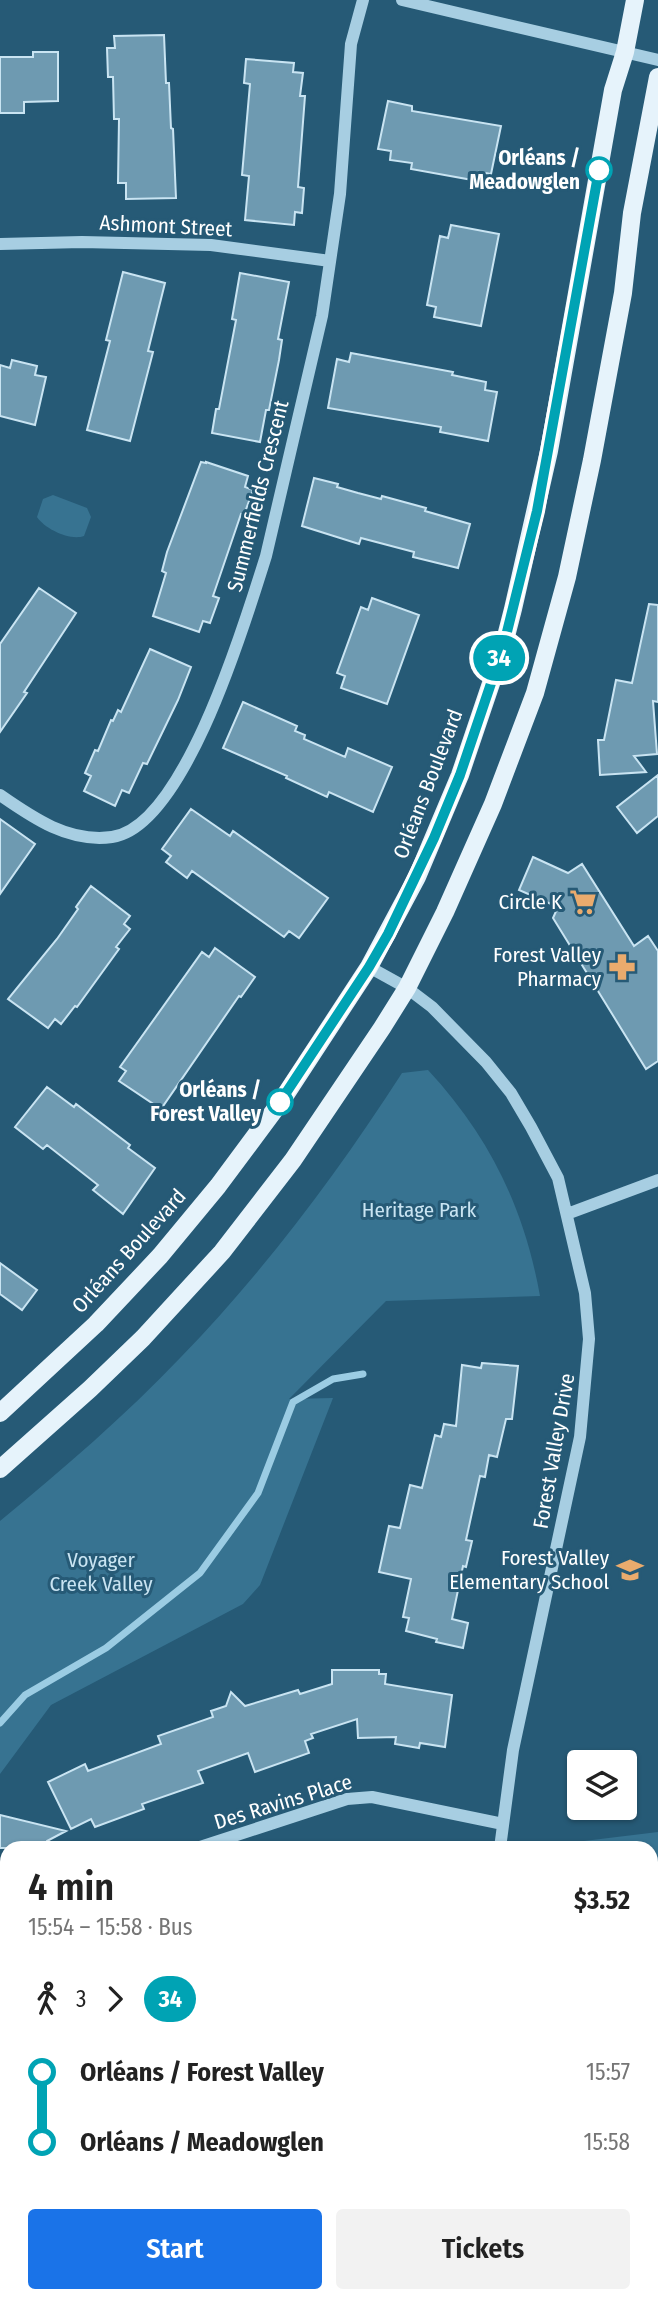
<!DOCTYPE html>
<html lang="en">
<head>
<meta charset="utf-8">
<style>
  :root { --surface:#fff; --page:#f2f2f2; --text:#222; --muted:#767676; --accent:#1a73e8 }
  body { margin:0; font-family:"Fira Sans Condensed",sans-serif; background:var(--page); color:var(--text); height:100vh; display:flex; flex-direction:column; font-size:26px; white-space:nowrap }
  * { box-sizing:border-box; margin:0 }
  p { font-size:23px; color:var(--muted) }
  .icon { flex:none; width:38px; height:38px; fill:none; stroke:currentColor; stroke-width:2; stroke-linecap:round; stroke-linejoin:round }
  .map { position:relative; flex:1; overflow:hidden }
  .details { position:absolute; left:0px; top:1841px; width:658px; height:462px; display:flex; flex-direction:column; background:var(--surface); border-radius:21px 21px 0 0; box-shadow:0 2px 5px #0004 }
  .details>* { flex:none }
  .badge { padding:0 14px; border-radius:23px; font-size:24px; line-height:46px }
  .controls { position:absolute; left:567px; top:1750px; display:grid; gap:14px }
  .controls a { display:grid; place-items:center; width:70px; height:70px; border-radius:7px; background:var(--surface); box-shadow:0 2px 5px #0004; font-size:35px }
  .map>.badge { position:absolute; translate:-50% -50%; box-shadow:0 0 0 4px #fff }
  .legs { display:flex; align-items:center; gap:10px; height:77px; padding:0 28px; font-size:23px }
  .legs p { margin-inline-start:auto }
  .overview { display:flex; align-items:center; justify-content:space-between; height:119px; padding:0 28px }
  h1 { font-size:38px; font-weight:600; line-height:52px }
  .primary-button { display:flex; gap:14px; margin-top:auto; padding:14px 28px }
  .primary-button a { flex:1; height:80px; border-radius:7px; background:var(--accent); color:#fff; font-size:28px; font-weight:600; line-height:80px; text-align:center }
  .primary-button a+a { background:var(--page); color:var(--text) }
  ul { padding:0 28px; list-style:none }
  li { display:flex; align-items:center; gap:24px; height:70px; font-size:26px }
  li i { display:grid; place-items:center; width:10px; height:100%; margin:0 9px; background:currentColor }
  li i::after { content:''; width:18px; height:18px; margin:-9px; border:5px solid; border-radius:50%; background:var(--surface) }
  li p { margin-inline-start:auto }
  li:first-child i { background:linear-gradient(#0000 50%,currentColor 0) }
  li:last-child i { background:linear-gradient(currentColor 50%,#0000 0) }
  .map>svg:first-child { display:block }
  .green { fill:#377391 }
  .lines { fill:none; stroke-linecap:round; stroke-linejoin:round }
  .stream { stroke:#9bcce3; stroke-width:7 }
  .building { fill:#6e9ab1; stroke:#c9e4f2; stroke-width:2 }
  .minor { stroke:#a7cee2; stroke-width:12 }
  .major { stroke:#e6f3fb; stroke-width:18 }
  .line-1-casing { stroke:#fff; stroke-width:16 }
  .line-1 { stroke:#00a3b4; stroke-width:10 }
  .stop-1-dot { fill:#fff; stroke:#00a3b4; stroke-width:3.5 }
  .labels { text-anchor:middle; dominant-baseline:central; stroke-width:6; stroke-linejoin:round; paint-order:stroke }
  .stop-label { font-size:21px; font-weight:bold; fill:#fff; stroke:#265a76; text-anchor:end }
  .street-label { font-size:21px; fill:#fff; stroke:#265a76 }
  .poi-label { font-size:21px; fill:#fff; stroke:#265a76; text-anchor:end }
  .park-label { font-size:21px; fill:#c9e4f2; stroke:#265a76 }
</style>
</head>
<body>
<div class="map">
<svg width="658" height="2303" viewBox="0 0 658 2303">
  <rect width="100%" height="100%" fill="#265a76"/>
  <path class="green" d="M53 495 87 508 91 517 84 536C70 541 45 529 37 517L43 499Z
    M428 1070C489 1136 524 1207 540 1296L386 1301 289 1399 333 1398 260 1585 243 1604 51 1705 0 1774V1521C63 1469 125 1416 181 1357 265 1270 337 1174 402 1073Z
    M658 1832V2303H576L574 2296H651V1848H551V1845Z
    M0 2241 7 2269V2296H20L24 2303H0Z"/>
  <g class="lines">
    <path class="stream" d="M0 1723 25 1695 106 1648 200 1573 258 1493 293 1402 333 1379 363 1374"/>
  </g>
  <path class="building" d="M164 35 166 83H169L171 128 173 129 176 198 126 199V183H118L119 119H114L113 77H108L107 48H115L114 36Z
    M33 52H58V101L24 102V113H0V57H33Z
    M246 59 294 63 293 72 303 73 300 96H305L298 187 304 188 302 213 295 212 294 225 245 220 249 176 242 175 250 84 244 83Z
    M388 101 412 106V111L501 126 491 174 479 172 478 181 411 169 412 163 390 160 391 151 378 149Z
    M451 225 499 234 481 326 434 317 436 307 427 305 440 236 448 238Z
    M123 272 165 283 148 351 153 352 130 441 87 430 110 341 106 340Z
    M240 273 289 282 278 339 282 340 279 360 269 410H266L260 442 212 433 216 409H219L236 320 232 319Z
    M351 353 453 372 452 375 486 382 485 390 497 392 488 441 440 432 441 427 328 408 337 359 349 362Z
    M12 360 37 366 35 375 46 377 35 425 0 416V365L10 368Z
    M201 462 206 463V462L248 476 245 487 253 490 244 515 241 514 213 596 219 598 210 623 203 621 199 632 153 616 166 573 162 571 167 552Z
    M314 478 338 484 337 487 358 493 381 499 382 496 426 508 425 511 470 524 458 568 413 557 414 552 361 538 359 544 302 526Z
    M39 588 76 613 24 692 27 693 0 732V644Z
    M372 598 419 615 387 704 341 688 345 676 337 673 361 607 368 610Z
    M649 604 658 605V702L653 701 657 754 634 756 646 772 600 775 598 740H604L616 680 632 683Z
    M150 649 191 667 178 700 147 764 143 763 129 793 122 790 115 806 84 791 91 776 85 773 95 750 98 751 111 720 113 721 118 710 121 712Z
    M243 702 297 726 295 731 305 735 304 739 345 757 348 748 392 767 373 812 329 792 327 797 286 778 287 776 223 748Z
    M658 775V816L637 833 617 807Z
    M191 809 230 836 233 831 328 898 299 938 289 931 284 937 192 871 187 878 166 862 171 856 162 849Z
    M0 819 35 844 0 894Z
    M533 857 568 873 582 864 634 946 648 936 658 951V1061L646 1069 553 918 558 907 519 890Z
    M91 886 130 916 124 924 130 929 116 947 119 949 77 1007 75 1006 61 1024 55 1019 48 1028 8 999 57 939 78 909 76 907Z
    M215 948 255 977 241 997 239 996 161 1109 119 1081 126 1071 120 1067 202 952 209 957Z
    M47 1087 74 1107 76 1104 130 1145 128 1148 155 1168 123 1214 93 1190 98 1185 47 1145 43 1149 15 1127Z
    M0 1263 37 1290 22 1310 0 1294Z
    M482 1363 518 1366 512 1419H506L497 1457 489 1455 485 1477 480 1476 466 1540 472 1541 466 1567 463 1566 452 1619 468 1623 463 1648 436 1642 437 1639 406 1631 409 1618 403 1617 411 1579 379 1572 389 1526 400 1528 410 1485 422 1488 435 1435 441 1437 444 1424 456 1426 462 1365 481 1368Z
    M332 1670H379V1674H386L385 1684 452 1695 445 1747 420 1743 419 1748 395 1744 396 1737 358 1738 357 1719 311 1734 313 1738 305 1741 309 1753 255 1772 248 1753 198 1771 203 1783 142 1804 144 1809 95 1827 91 1819 71 1829 48 1782 85 1764 88 1771 161 1744 158 1736 213 1717 211 1711 226 1706 231 1692 245 1706 298 1690 300 1694 332 1684Z
    M0 1815 66 1831 47 1841 45 1848H0Z"/>
  <g class="lines">
    <path class="minor" d="M402 0 658 60
      M0 244 82 242 211 245 330 261
      M0 795C33 818 69 843 112 837 185 827 246 619 266 556L322 316 340 194 351 44 363 0
      M369 967 407 988 432 1007 486 1062 511 1093 531 1127 558 1178 585 1293 589 1339 580 1437 513 1750 500 1848
      M567 1214 658 1180
      M197 1848 347 1799 372 1797 503 1824
      M210 2296 211 2303
      M525 2296 526 2303"/>
    <path class="major" d="M0 1413 96 1324 160 1256 218 1186 282 1100 369 967 417 877 460 775 503 648 513 609 549 451 613 90 625 52 635 0
      M0 1469 90 1389 143 1338 222 1252 293 1160 382 1028 407 988 445 912 493 804 535 693 567 577 592 460 623 293 632 213 658 77"/>
  </g>
  <g class="lines">
    <defs>
      <path id="line-1" d="M280 1102 369 967 388 934 434 838 460 775 503 648 537 511 599 170"/>
    </defs>
    <use href="#line-1" class="line-1-casing"/>
    <use href="#line-1" class="line-1"/>
  </g>
  <defs>
    <symbol id="supermarket-bare" viewBox="-9 -9 18 18"><path d="M-6-5.5h2.5l.6 2H6L4.5 2H-2.5L-4.4-4H-6ZM-1.5 3.2a1.3 1.3 0 1 0 .1 0ZM3 3.2a1.3 1.3 0 1 0 .1 0Z" fill="#eaab6d" stroke="#265a76" stroke-width="2.5" paint-order="stroke"/></symbol>
    <symbol id="pharmacy-bare" viewBox="-9 -9 18 18"><path d="M-2-6h4v4h4v4h-4v4h-4v-4h-4v-4h4Z" fill="#eaab6d" stroke="#265a76" stroke-width="2.5" paint-order="stroke"/></symbol>
    <symbol id="school-bare" viewBox="-9 -9 18 18"><path d="M0-5L7-2L0 1L-7-2ZM-4 1L0 2.5L4 1V4Q0 6-4 4Z" fill="#eaab6d" stroke="#265a76" stroke-width="2.5" paint-order="stroke"/></symbol>
  </defs>
  <g fill-rule="evenodd">
    <use href="#supermarket-bare" x="564" y="883" width="38" height="38"/>
    <use href="#pharmacy-bare" x="603" y="948" width="38" height="38"/>
    <use href="#school-bare" x="611" y="1551" width="38" height="38"/>
  </g>
  <g class="stop-1-dot">
    <circle cx="599" cy="170" r="12"/>
    <circle cx="280" cy="1102" r="12"/>
  </g>
  <g class="labels">
    <g class="stop-label">
      <text x="580" y="158">Orléans /<tspan x="580" dy="24">Meadowglen</tspan></text>
      <text x="261" y="1090">Orléans /<tspan x="261" dy="24">Forest Valley</tspan></text>
    </g>
    <g class="street-label">
      <text transform="translate(166 226) rotate(3)">Ashmont Street</text>
      <text transform="translate(258 496) rotate(-76)">Summerfields Crescent</text>
      <text transform="translate(428 784) rotate(-69)">Orléans Boulevard</text>
      <text transform="translate(129 1251) rotate(-48)">Orléans Boulevard</text>
      <text transform="translate(554 1451) rotate(-80)">Forest Valley Drive</text>
      <text transform="translate(283 1802) rotate(-17)">Des Ravins Place</text>
    </g>
    <g class="poi-label">
      <text x="562" y="902">Circle K</text>
      <text x="601" y="955">Forest Valley<tspan x="601" dy="24">Pharmacy</tspan></text>
      <text x="609" y="1558">Forest Valley<tspan x="609" dy="24">Elementary School</tspan></text>
    </g>
    <g class="park-label">
      <text x="419" y="1210">Heritage Park</text>
      <text x="101" y="1560">Voyager<tspan x="101" dy="24">Creek Valley</tspan></text>
    </g>
  </g>
</svg>
<div class="controls">
<a><svg class="icon" aria-label="layers" viewBox="0 0 24 24"><path d="M12 4l9 5-9 5-9-5zM3 14l9 5 9-5"/></svg></a>
</div>
<b class="badge" style="left:499px;top:658px;background:#00a3b4;color:#fff">34</b>
<section class="details">
<div class="overview"><div><h1>4 min</h1><p>15:54 – 15:58 · Bus</p></div><b>$3.52</b></div>
<div class="legs"><svg class="icon" aria-label="walk" viewBox="0 0 24 24"><circle cx="13" cy="4" r="2"/><path d="M13 8l-2 6 4 7M11 14l-3 7M7 12l3-4h3l4 4"/></svg>3<svg class="icon" aria-label="forward" viewBox="0 0 24 24"><path d="M9 5l7 7-7 7"/></svg><b class="badge" style="background:#00a3b4;color:#fff">34</b></div>
<ul>
<li><i style="color:#00a3b4"></i><b>Orléans / Forest Valley</b><p>15:57</p></li>
<li><i style="color:#00a3b4"></i><b>Orléans / Meadowglen</b><p>15:58</p></li>
</ul>
<div class="primary-button"><a>Start</a><a>Tickets</a></div>
</section>
</div>
</body>
</html>
